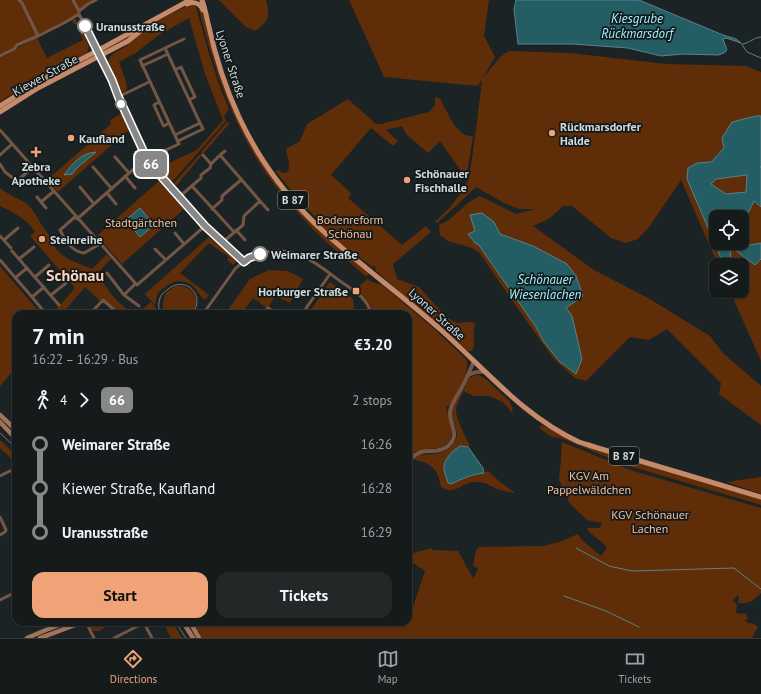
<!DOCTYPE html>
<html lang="en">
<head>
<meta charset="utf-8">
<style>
  :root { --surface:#151a1b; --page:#222728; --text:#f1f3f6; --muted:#9da1a3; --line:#34383a; --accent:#efa377 }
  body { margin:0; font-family:"PT Sans",sans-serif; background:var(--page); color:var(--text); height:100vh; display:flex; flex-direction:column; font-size:15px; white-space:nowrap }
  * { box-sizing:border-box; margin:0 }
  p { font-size:13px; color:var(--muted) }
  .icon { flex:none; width:22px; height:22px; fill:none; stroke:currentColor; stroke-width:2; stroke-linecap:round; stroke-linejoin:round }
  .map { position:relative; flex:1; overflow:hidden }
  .panel { position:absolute; left:12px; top:310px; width:400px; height:316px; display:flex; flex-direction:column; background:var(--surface); border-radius:12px; box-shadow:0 1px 3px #0004,0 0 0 1px var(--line) }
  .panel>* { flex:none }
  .badge { padding:0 8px; border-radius:6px; font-size:14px; line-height:26px }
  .tools { position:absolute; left:709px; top:210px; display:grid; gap:8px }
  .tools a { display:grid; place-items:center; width:40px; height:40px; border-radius:8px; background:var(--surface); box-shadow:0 1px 3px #0004,0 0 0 1px var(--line); font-size:20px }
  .map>.badge { position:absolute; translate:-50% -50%; box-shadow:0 0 0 2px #fff }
  .legs { display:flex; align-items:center; gap:6px; height:44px; padding:0 20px; font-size:13px }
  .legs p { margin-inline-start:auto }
  .head { display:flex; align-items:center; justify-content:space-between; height:68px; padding:0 20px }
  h1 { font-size:22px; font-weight:700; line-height:30px }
  .primary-button { display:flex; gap:8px; margin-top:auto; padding:8px 20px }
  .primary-button a { flex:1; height:46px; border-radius:12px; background:var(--accent); color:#111; font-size:16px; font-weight:700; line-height:46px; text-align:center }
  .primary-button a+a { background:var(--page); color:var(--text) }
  ul { padding:0 20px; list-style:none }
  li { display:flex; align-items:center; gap:14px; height:44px; font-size:15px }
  li i { display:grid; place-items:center; width:6px; height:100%; margin:0 5px; background:currentColor }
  li i::after { content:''; width:10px; height:10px; margin:-5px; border:3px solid; border-radius:50%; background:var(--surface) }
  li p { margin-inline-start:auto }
  li:first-child i { background:linear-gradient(#0000 50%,currentColor 0) }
  li:last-child i { background:linear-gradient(currentColor 50%,#0000 0) }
  .menu { display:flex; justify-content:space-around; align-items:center; height:56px; border-top:1px solid var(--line); background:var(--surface); font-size:11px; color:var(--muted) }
  .menu a { display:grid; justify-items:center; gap:2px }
  .menu .active { color:var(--accent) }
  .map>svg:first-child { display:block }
  .green { fill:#602d09; fill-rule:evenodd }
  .water { fill:#245e64; stroke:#598388; fill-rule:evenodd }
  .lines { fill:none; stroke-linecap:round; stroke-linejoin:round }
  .stream { stroke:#598388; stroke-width:1 }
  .minor { stroke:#735646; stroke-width:3 }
  .tertiary { stroke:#735646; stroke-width:4 }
  .secondary { stroke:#a1745a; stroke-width:4.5 }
  .primary { stroke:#c48a69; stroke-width:5 }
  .tram { stroke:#717778; stroke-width:1 }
  .line-1-casing { stroke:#fff; stroke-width:9 }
  .line-1 { stroke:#888; stroke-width:6 }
  .stop-1-dot { fill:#fff; stroke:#888; stroke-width:2 }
  .poi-dot { fill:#efa377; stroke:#12191a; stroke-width:1.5 }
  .labels { text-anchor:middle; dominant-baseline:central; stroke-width:3.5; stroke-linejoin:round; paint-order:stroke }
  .shield { fill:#12191a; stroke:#9aa0a1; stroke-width:1 }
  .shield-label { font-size:11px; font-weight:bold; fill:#d5dadb }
  .stop-label { font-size:12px; font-weight:bold; fill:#d5dadb; stroke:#12191a; text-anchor:start }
  .street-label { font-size:12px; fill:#d5dadb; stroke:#12191a }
  .poi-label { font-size:12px; font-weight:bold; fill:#d5dadb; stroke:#12191a; text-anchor:start }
  .park-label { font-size:12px; fill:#f7be9e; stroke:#12191a }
  .water-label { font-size:13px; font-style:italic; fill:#a4f3fc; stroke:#12191a }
  .district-label { font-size:16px; font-weight:bold; fill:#fed2b9; stroke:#12191a }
</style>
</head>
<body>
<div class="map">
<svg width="761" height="638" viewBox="0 0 761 638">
  <rect width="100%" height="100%" fill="#1c2324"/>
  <path class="green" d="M0 0H95L79 11V14L17 45 15 49 37 38 47 58 83 40 76 24H74L72 20 75 18 89 46 87 53 7 97 0 102V58L10 53 9 52 0 56Z
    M219 0H266C270 17 269 21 255 31L246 27Z
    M349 0H489L484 36 495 57 483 78 500 57 509 51 570 53 666 64 746 66 761 72V116H756L732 122 722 138 724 148 710 162 697 163 687 179 724 265H718L681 180 649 227 638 239 626 243 611 238 572 206H563L550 218 533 226 594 270 648 298 710 336 723 353 761 386V425L719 394 721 383 667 329 649 340 630 337 586 381 575 378 553 358 502 286 479 252 472 248 448 241 440 235 439 225 449 220 469 202 480 196 516 214 536 209H519L504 203 476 187 457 205 437 223 435 222 450 207 461 193 469 179 475 137 482 80 477 86 384 77ZM494 222 500 234 533 246 567 264 576 276 583 296 566 308 576 373 560 362 544 342 536 327 478 244 468 234Z
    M188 5H195L196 7 209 54 221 90 229 109 224 116 226 121 173 181 171 182 169 181 158 168 197 150 223 120 205 74 189 18 159 35 147 44 136 53 119 62 126 81 127 90 120 94 119 92 116 80 108 61C111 52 118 52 126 46 133 41 138 34 144 30 158 20 173 13 188 5Z
    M198 6 202 11 212 49 235 112 292 201 370 273 367 276H365C348 260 329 246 313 229 294 209 273 185 258 161 228 113 212 60 198 6Z
    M437 97 440 99 454 125 463 134 473 137 466 178 440 141 428 153 406 134 402 126 386 130 398 141 393 146 371 128 331 175 350 192 351 194 348 198 402 245 426 226 431 232 393 264 397 279 419 287 446 317 457 323 470 322 475 323 474 329V347L472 351H468L376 271 375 266 372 267 352 251 348 250 321 227 323 225 303 204 275 171 279 170 282 173 288 172C291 165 287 156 286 149L300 141 307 124 348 99 376 124H381L429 112 435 105V98Z
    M122 113 130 129 58 192 47 180 111 124 110 120Z
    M228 121 229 124 203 154 201 152Z
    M200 154 202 155 176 186 174 183Z
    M747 175 746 192 726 194 711 184 716 179Z
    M160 180 185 208 122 264 97 236Z
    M0 188C8 195 19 198 27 204 34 210 38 219 43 227 45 230 48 233 50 237 52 243 55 248 59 252 68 261 81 264 92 269L107 254 111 259 97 274C108 290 117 304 134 314H121L103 298 100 301 85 287 62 314H52L75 288 30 236 35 232C28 219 12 212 0 206Z
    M754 201 761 207V243L744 246 742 240V223Z
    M209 237 236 259 237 261 233 265 227 260 229 257 209 243 180 273 209 295 205 300C199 296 197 288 190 284 187 282 182 281 178 281 171 282 160 289 157 295 156 298 156 302 155 305L145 294Z
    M731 246 755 265 761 259V361L730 291H742V265H729H730Z
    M0 266 41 314H16V367L0 386Z
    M269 270 288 271 303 279 290 303 275 296 268 308 279 314H263L267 308 253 298 241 314H225L250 279Z
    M367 279 372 282 382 285 431 326 467 360C470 374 456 392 450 405L446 407 452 431 450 441 442 447 416 451 408 458V314H373C371 303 365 297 356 290Z
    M330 282 353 299 354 308 350 314H308Z
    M177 286C194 285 202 301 191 314H163C163 300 162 291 177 286Z
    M151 302 156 308V314H144L145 311 143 309Z
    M475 375H479L487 380 510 402 513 411 512 413 503 402 489 396H473L464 391C461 396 457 403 456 409 455 417 466 438 470 446L468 447 460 446 443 467 448 483 451 484C457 481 463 478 469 476 475 474 482 474 488 471L500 482 517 494C512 492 506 492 501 490 490 487 487 481 474 482 460 483 456 496 441 487 437 467 433 465 413 459 419 453 426 455 434 454 442 453 453 448 456 439 459 429 452 421 452 412 453 403 461 394 465 387 466 384 467 380 469 378 470 378 474 376 475 375Z
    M542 425 570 440 615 456 761 499V505L626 465 561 438 552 437 539 428Z
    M0 440 16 455V463L0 448Z
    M562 442 633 471 761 508V593C753 601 750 604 738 603L739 598 738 595 733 600 737 605 736 613 746 614 748 619 745 620 748 623H752L758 627 752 638H201C199 633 193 627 197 622H408V607H413L425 571 410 561 413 553 432 548V550L458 551 473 578 476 574 478 568 473 566 476 550 479 547 544 546 562 541 578 534 581 539 601 556 607 547 587 530 588 528H600L602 523 587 520 571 505 564 493 559 479 561 460Z
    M761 477V494L726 482Z
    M106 622H115L99 631H95L91 629V627Z
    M153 622H172L182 638H171L166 628Z"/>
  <path class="water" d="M516 0H639L723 35 736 39 741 43 726 38 723 39 727 50 724 53 718 55 683 54 661 56 628 48 573 44H518L514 9Z
    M756 116H761V166L760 167 761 168V207L754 201 743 223 742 217H716V243H742V240L745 246 761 243V259L755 265 731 247 730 265H724L687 179 688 168 697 163 711 162 724 148 722 138 732 122ZM747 175 746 192 726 194 711 184 716 179Z
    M96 152 78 167 72 174 64 175C73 163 81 153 96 152Z
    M140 208 154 225 140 237 126 220Z
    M482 213 494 222 500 234 533 246 567 264 576 276 583 296 566 308 572 316 582 359 576 374 566 366 560 362 544 342 536 327 478 244H476L468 234 475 231 470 215Z
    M460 446 468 447 483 468 484 473C472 474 462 479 451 484L448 483C447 479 445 474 444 470 442 461 453 450 460 446Z"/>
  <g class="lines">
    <path class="stream" d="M741 43 747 52 761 58
      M743 44C749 43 755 37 761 37
      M576 548 609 566 632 571 734 568 761 589
      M564 596 606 611 639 627"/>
    <path class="minor" d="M19 0 22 3 38 36 64 23 79 14
      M73 0 79 11V14L97 51
      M79 11 88 4 96 0
      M165 48 184 39
      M0 56 14 49 17 45 38 36
      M100 56 112 80 118 97 147 159 151 165 205 226 244 262
      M142 66 168 54
      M175 70 181 67 195 97 189 100
      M118 97 149 82
      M159 102 154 105 163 125 164 126 169 123
      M0 130 137 285 205 226
      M178 141 203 129 200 123
      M0 155 12 144
      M203 155 211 164
      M220 155 225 151
      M115 157 129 173
      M0 164 5 172 17 181 33 167
      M93 167 112 189
      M125 176 135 188
      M192 186 234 232
      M80 187 94 204
      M107 193 116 204
      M37 197 41 202 54 191
      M179 197 201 178V175L210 168 211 164 220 155 260 201 244 216 243 225 223 242
      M260 201 268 210
      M41 202 46 208
      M212 209 222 200V196L241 180
      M76 216 60 230C65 240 72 252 84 253L100 244
      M77 219 144 160 179 144C166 116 153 88 140 60L165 48 200 123 175 135
      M236 230 245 240
      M175 233 184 244
      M0 236 11 248
      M4 240 18 228
      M155 249 166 260
      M12 251 59 305
      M19 259 34 247
      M0 260 32 297 46 314
      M107 273 124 295 139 306
      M35 277 49 265
      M15 278 27 268
      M51 295 66 283
      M124 295 135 284
      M32 297 44 287
      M90 314 103 300 119 314
      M203 314 235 269C253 251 281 245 304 257 316 262 329 273 340 281 353 290 368 298 371 314
      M263 314 268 308 279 314
      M302 314 330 274
      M0 476 16 468
      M0 517 6 530 5 532 0 535
      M0 600 16 592
      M86 622 94 638
      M114 638 144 623 152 638"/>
    <path class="tertiary" d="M467 376C474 372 478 371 485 372
      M408 461C412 457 415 454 421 452 429 450 440 453 448 446 461 435 449 424 450 412 451 403 458 395 462 387 467 378 470 370 474 361"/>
    <path class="secondary" d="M0 415 16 430
      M0 422 16 439
      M183 622 193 638
      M190 622 199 638
      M27 638 46 630 67 622
      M40 638 83 622"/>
    <path class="primary" d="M202 0C205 8 206 15 208 23 215 55 225 87 239 117 259 160 288 199 323 231 361 266 403 296 441 330 486 370 523 416 579 442 585 444 592 446 598 448 614 453 631 458 647 463 685 474 723 486 761 497
      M187 4C194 1 200 3 203 10
      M0 106 41 80 97 51 190 0
      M0 112 38 88 128 41 144 28"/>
    <path class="tram" d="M159 314C159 309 158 303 160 298 161 294 165 292 168 289 186 275 207 296 192 314
      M0 433 16 448
      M175 622 186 638"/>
  </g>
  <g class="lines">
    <defs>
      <path id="line-1" d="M85 26 112 80 118 96 147 159 151 165 205 226 244 262 249 258 260 254"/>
    </defs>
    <use href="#line-1" class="line-1-casing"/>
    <use href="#line-1" class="line-1"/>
  </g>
  <g class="stop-1-dot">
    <circle cx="85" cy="26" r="7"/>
    <circle cx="121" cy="104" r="5"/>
    <circle cx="260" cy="254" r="7"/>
  </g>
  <g class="poi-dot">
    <circle cx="552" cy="133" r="4"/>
    <circle cx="71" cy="138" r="4"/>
    <path d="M34 146h4v4h4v4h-4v4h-4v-4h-4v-4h4z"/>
    <circle cx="407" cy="180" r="4"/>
    <circle cx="42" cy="239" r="4"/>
    <rect x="352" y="287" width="8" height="8" rx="2"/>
  </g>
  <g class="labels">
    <g class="shield">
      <rect x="278" y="191" width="30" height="18" rx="3"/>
      <rect x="609" y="447" width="30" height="18" rx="3"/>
    </g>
    <g class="shield-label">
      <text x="293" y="200">B 87</text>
      <text x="624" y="456">B 87</text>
    </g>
    <g class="stop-label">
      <text x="96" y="26">Uranusstraße</text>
      <text x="271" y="254">Weimarer Straße</text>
    </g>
    <g class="street-label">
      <text transform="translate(231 64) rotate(72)">Lyoner Straße</text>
      <text transform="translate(45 75) rotate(-29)">Kiewer Straße</text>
      <text transform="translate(437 314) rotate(42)">Lyoner Straße</text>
    </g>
    <g class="poi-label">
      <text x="560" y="126">Rückmarsdorfer<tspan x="560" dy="14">Halde</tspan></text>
      <text x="79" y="138">Kaufland</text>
      <text x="36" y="166" text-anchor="middle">Zebra<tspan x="36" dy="14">Apotheke</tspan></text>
      <text x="415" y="173">Schönauer<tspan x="415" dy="14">Fischhalle</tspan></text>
      <text x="50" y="239">Steinreihe</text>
      <text x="348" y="291" text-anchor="end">Horburger Straße</text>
    </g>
    <g class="park-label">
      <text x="350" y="219">Bodenreform<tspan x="350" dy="14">Schönau</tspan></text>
      <text x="141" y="222">Stadtgärtchen</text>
      <text x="589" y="475">KGV Am<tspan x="589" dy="14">Pappelwäldchen</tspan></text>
      <text x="650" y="514">KGV Schönauer<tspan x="650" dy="14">Lachen</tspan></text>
    </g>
    <g class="water-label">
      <text x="637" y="18">Kiesgrube<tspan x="637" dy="15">Rückmarsdorf</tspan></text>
      <text x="545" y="279">Schönauer<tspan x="545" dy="15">Wiesenlachen</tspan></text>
    </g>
    <g class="district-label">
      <text x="75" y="275">Schönau</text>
    </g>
  </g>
</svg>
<div class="tools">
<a><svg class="icon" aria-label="locate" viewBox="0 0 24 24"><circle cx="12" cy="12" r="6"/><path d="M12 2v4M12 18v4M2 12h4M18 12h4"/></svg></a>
<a><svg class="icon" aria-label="layers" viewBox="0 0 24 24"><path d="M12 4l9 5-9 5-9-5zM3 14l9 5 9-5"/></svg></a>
</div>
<b class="badge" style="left:151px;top:164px;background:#888;color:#fff">66</b>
<section class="panel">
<div class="head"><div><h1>7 min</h1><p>16:22 – 16:29 · Bus</p></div><b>€3.20</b></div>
<div class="legs"><svg class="icon" aria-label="walk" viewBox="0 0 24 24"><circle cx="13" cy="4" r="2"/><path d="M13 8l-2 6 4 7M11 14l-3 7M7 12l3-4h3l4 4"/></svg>4<svg class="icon" aria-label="forward" viewBox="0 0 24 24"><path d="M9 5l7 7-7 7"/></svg><b class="badge" style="background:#888;color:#fff">66</b><p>2 stops</p></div>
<ul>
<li><i style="color:#888"></i><b>Weimarer Straße</b><p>16:26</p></li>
<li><i style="color:#888"></i><span>Kiewer Straße, Kaufland</span><p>16:28</p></li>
<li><i style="color:#888"></i><b>Uranusstraße</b><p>16:29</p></li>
</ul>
<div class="primary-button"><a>Start</a><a>Tickets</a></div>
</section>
</div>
<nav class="menu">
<a class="active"><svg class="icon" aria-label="directions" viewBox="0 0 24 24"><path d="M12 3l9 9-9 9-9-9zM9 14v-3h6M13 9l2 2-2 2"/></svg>Directions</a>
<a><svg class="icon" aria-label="map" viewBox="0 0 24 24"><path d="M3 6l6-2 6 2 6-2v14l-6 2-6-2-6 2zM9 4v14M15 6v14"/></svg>Map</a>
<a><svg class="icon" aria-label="tickets" viewBox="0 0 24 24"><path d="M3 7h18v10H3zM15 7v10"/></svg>Tickets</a>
</nav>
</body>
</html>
